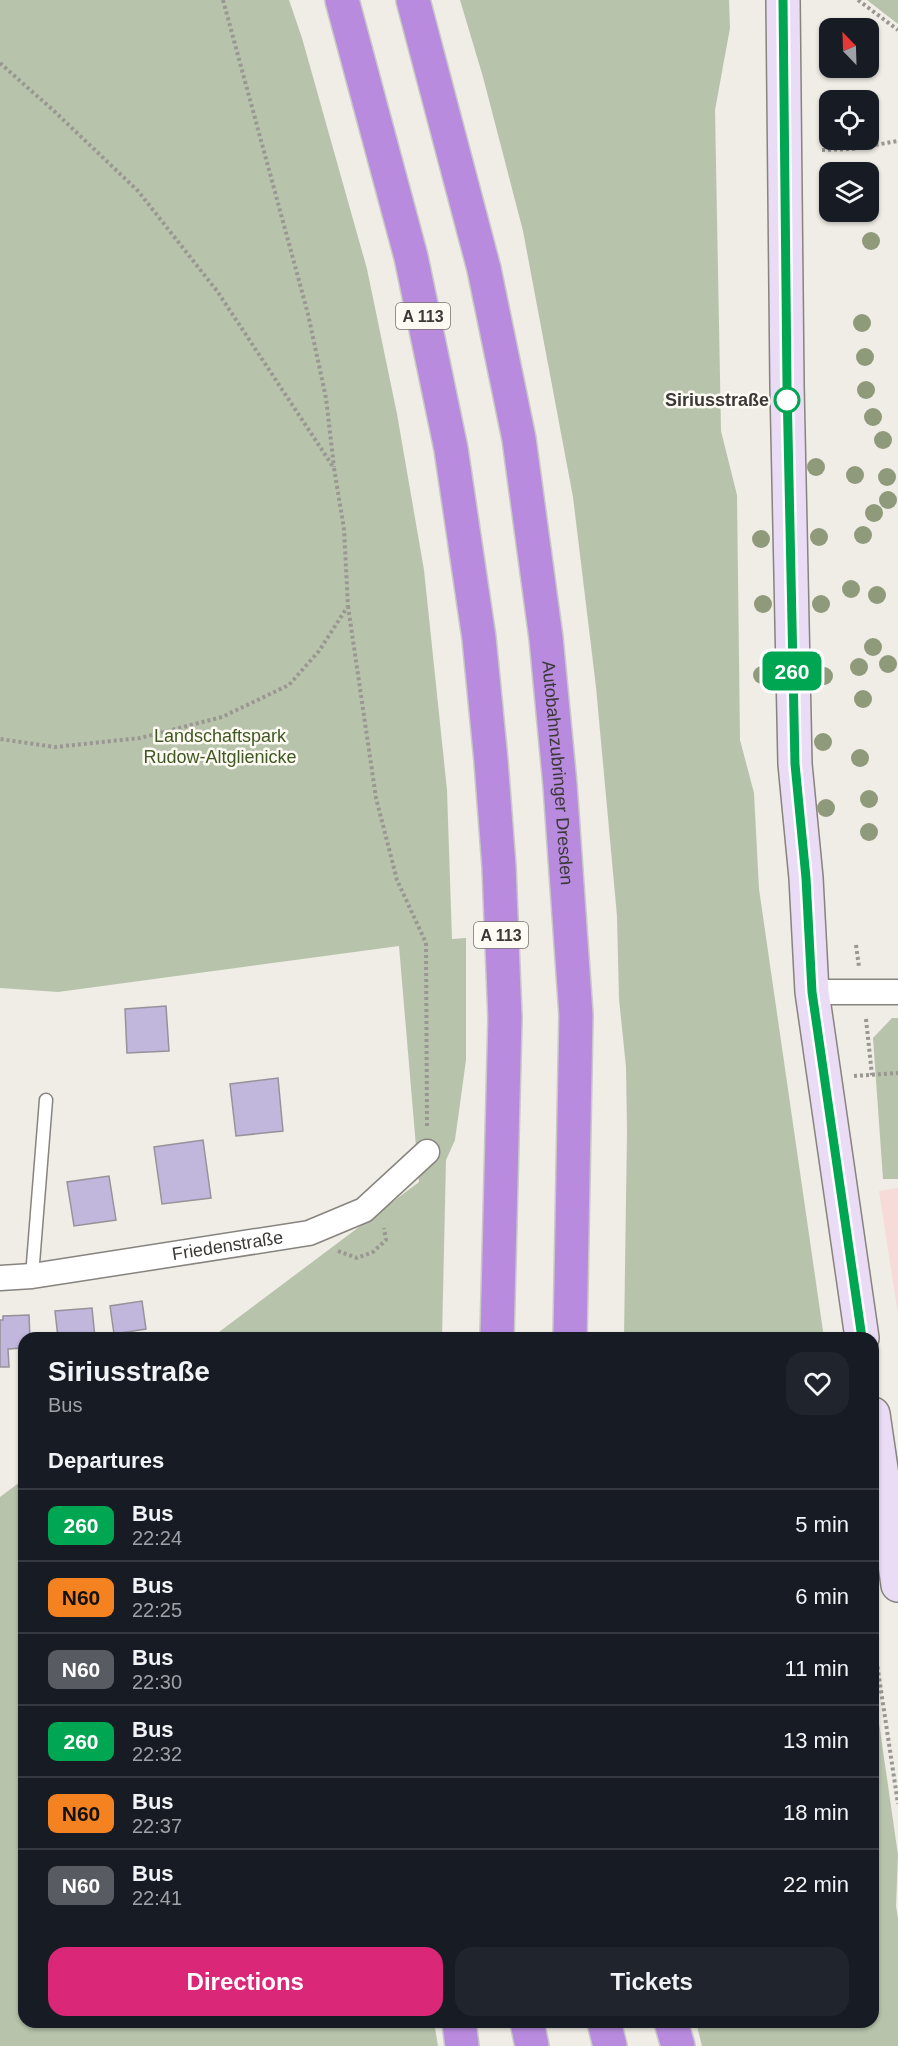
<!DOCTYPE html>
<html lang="en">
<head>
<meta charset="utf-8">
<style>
  :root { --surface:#171b24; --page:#20242c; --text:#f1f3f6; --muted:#9ea1a6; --line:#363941; --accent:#db2777 }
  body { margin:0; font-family:Arial,sans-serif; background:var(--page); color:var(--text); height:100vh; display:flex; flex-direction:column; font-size:22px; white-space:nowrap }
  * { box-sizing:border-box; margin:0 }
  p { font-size:20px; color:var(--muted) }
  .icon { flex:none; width:33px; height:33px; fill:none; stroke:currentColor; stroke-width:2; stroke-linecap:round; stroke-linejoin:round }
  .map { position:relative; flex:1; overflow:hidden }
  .side { position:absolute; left:18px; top:1332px; width:861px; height:696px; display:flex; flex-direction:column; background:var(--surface); border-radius:18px; box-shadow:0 2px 4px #0004 }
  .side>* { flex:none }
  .badge { padding:0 12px; border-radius:9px; font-size:21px; line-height:39px }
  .needle { width:39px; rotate:337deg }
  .buttons { position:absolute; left:819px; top:18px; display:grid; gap:12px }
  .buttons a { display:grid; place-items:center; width:60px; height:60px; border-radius:12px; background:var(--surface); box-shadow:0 2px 4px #0004; font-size:30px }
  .map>.badge { position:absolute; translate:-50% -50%; box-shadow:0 0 0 3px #fff }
  h2 { padding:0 30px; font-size:22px; line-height:54px }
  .round { display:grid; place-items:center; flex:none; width:63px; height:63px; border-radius:18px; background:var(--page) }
  .summary { display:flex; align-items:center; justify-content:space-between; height:102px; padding:0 30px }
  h1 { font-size:28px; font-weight:800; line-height:45px }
  .action { display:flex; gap:12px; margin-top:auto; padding:12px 30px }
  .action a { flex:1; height:69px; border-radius:18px; background:var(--accent); color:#fff; font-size:24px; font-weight:800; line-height:69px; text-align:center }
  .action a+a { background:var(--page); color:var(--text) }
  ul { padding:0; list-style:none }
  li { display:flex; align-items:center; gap:18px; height:72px; padding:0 30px; border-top:2px solid var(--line) }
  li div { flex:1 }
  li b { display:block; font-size:22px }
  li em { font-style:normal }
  li .badge { min-width:66px; font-weight:700; text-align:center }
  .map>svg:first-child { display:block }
  .commercial { fill:#f6dbd8 }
  .green { fill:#b7c4ab }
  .building { fill:#c1b6db; stroke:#959399; stroke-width:1.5 }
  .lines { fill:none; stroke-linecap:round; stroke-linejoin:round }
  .service-casing { stroke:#87837e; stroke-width:15 }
  .minor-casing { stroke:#87837e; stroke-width:27 }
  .secondary-casing { stroke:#87837e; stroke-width:36 }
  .motorway-casing { stroke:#c8c8c7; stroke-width:36 }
  .path { stroke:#9a9793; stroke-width:4; stroke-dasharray:3 3; stroke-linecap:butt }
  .service { stroke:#fff; stroke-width:12 }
  .minor { stroke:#fff; stroke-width:24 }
  .secondary { stroke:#eadcf5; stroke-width:33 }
  .motorway { stroke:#b88bdf; stroke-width:33 }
  .tree { fill:#8f9a7a }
  .line-casing { stroke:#fff; stroke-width:14 }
  .line { stroke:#00a651; stroke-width:9 }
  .stop-dot { fill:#fff; stroke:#00a651; stroke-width:3 }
  .labels { text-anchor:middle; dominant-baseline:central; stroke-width:5; stroke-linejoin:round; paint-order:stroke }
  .shield { fill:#fdf9f3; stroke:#75736f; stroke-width:1.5 }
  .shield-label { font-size:16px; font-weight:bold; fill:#3b3937 }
  .stop-label { font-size:18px; font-weight:bold; fill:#3b3937; stroke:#fdf9f3; text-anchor:end }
  .park-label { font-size:18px; fill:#3f5722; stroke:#fdf9f3 }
  .street-label { font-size:18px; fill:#3b3937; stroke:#fdf9f3 }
</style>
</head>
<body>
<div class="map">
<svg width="898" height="2046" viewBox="0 0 898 2046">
  <rect width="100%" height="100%" fill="#f0ece6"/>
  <path class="commercial" d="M898 1188V1314L879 1191Z"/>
  <path class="green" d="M0 0H289L302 38 367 269 397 414 424 570 447 790 452 939 466 938V1060L455 1140 446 1160 442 1338H211L419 1182 399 946 58 992 0 988Z
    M460 0H729L730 28 715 110 721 431 737 495 740 740 754 793 759 889 824 1338H624L627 1131 626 1067 619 999 617 916 596 687 573 497 523 231 483 77Z
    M867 0H898V24Z
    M892 1018H898V1179H883L873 1038Z
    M24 1479V2022H434L438 2046H0V1497Z
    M873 1681 898 1855 896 1906 898 1918V2046H702L696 2022H873Z"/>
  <path class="building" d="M166 1006 169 1051 127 1053 125 1009Z
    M278 1078 283 1131 236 1136 230 1084Z
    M203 1140 211 1198 162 1204 154 1147Z
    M109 1176 116 1220 74 1226 67 1182Z
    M142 1301 146 1329 114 1334 110 1306Z
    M92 1308 95 1338H58L55 1311Z
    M29 1315 30 1338H24V1348L8 1349 9 1367H0V1320H3V1316Z"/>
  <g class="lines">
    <defs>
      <path id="service" d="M32 1276 46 1100"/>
      <g id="minor">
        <path d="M812 992H898"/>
        <path id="s1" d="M0 1278 32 1276 309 1233 364 1210 427 1152"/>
      </g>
      <path id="secondary" d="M783 0 787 385 795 764 806 878 812 992 862 1338
        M873 1414 898 1585"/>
      <g id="motorway">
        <path d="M342 0 411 257 451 449 479 638 491 761 499 867 505 1018 497 1338"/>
        <path id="s2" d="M413 0 484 269 519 439 546 638 560 785 576 1015 570 1338"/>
        <path d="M459 2022 462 2046"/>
        <path d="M527 2022 532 2046"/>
        <path d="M604 2022 610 2046"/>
        <path d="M671 2022 678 2046"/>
      </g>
    </defs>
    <use href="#service" class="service-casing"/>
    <use href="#minor" class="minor-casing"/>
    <use href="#secondary" class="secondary-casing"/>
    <use href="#motorway" class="motorway-casing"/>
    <path class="path" d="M223 0 308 314 326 398 334 467
      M858 0 898 30
      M0 63 54 111 138 191 217 291 334 468 344 529 348 606 319 651 289 685 222 717 140 738 55 747 0 739
      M822 150 852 149 898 141
      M348 606 376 798 397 880 426 943 427 1127
      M856 945 859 967
      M866 1019 872 1075
      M854 1076 898 1073
      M338 1251 357 1258 373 1252 386 1240 384 1228
      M873 1637 898 1804"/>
    <use href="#service" class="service"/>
    <use href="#minor" class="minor"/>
    <use href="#secondary" class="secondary"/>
    <use href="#motorway" class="motorway"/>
  </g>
  <g class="tree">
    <circle cx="871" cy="241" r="9"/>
    <circle cx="862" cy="323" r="9"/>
    <circle cx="865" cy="357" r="9"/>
    <circle cx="866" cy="390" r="9"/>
    <circle cx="873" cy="417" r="9"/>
    <circle cx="883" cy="440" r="9"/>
    <circle cx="816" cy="467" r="9"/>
    <circle cx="855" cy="475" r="9"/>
    <circle cx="887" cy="477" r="9"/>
    <circle cx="888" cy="500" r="9"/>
    <circle cx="874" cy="513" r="9"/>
    <circle cx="863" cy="535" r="9"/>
    <circle cx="819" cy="537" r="9"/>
    <circle cx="761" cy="539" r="9"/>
    <circle cx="851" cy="589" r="9"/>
    <circle cx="877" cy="595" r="9"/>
    <circle cx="763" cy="604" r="9"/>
    <circle cx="821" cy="604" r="9"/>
    <circle cx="873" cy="647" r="9"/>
    <circle cx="888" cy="664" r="9"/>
    <circle cx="859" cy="667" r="9"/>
    <circle cx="762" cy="675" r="9"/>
    <circle cx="824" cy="676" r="9"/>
    <circle cx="863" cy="699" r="9"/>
    <circle cx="823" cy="742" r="9"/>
    <circle cx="860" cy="758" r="9"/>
    <circle cx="869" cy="799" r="9"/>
    <circle cx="826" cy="808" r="9"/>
    <circle cx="869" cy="832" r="9"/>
  </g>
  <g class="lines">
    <defs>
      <path id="line" d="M783 0 787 385 795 764 806 878 812 992 862 1338"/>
    </defs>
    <use href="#line" class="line-casing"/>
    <use href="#line" class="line"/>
  </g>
  <circle class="stop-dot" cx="787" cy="400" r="12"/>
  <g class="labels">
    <g class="shield">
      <rect x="396" y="303" width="54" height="26" rx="4.5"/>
      <rect x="474" y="922" width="54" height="26" rx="4.5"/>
    </g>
    <g class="shield-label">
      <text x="423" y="316">A 113</text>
      <text x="501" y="935">A 113</text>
    </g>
    <g class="stop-label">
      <text x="769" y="400">Siriusstraße</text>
    </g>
    <g class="park-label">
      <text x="220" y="736">Landschaftspark<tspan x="220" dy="21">Rudow-Altglienicke</tspan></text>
    </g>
    <g class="street-label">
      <text stroke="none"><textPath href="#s2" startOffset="788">Autobahnzubringer Dresden</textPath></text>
      <text stroke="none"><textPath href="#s1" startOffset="230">Friedenstraße</textPath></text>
    </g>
  </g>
</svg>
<div class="buttons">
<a><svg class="needle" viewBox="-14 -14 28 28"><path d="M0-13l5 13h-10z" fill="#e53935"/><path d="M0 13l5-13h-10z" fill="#9ea1a6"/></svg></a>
<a><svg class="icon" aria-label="locate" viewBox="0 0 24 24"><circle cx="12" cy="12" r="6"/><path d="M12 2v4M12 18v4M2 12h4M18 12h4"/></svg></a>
<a><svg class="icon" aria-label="layers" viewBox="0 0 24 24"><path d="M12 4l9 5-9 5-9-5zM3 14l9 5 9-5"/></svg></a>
</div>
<b class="badge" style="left:792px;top:671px;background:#00a651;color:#fff">260</b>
<section class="side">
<div class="summary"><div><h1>Siriusstraße</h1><p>Bus</p></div><a class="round"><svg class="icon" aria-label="heart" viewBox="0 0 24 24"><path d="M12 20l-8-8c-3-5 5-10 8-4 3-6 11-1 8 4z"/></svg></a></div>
<h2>Departures</h2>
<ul>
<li><span class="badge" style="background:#00a651;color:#fff">260</span><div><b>Bus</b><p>22:24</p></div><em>5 min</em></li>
<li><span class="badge" style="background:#f58220;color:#111">N60</span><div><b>Bus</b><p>22:25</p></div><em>6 min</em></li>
<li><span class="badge" style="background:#595b62;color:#fff">N60</span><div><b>Bus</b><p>22:30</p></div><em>11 min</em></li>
<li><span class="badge" style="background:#00a651;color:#fff">260</span><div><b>Bus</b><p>22:32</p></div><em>13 min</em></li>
<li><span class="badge" style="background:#f58220;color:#111">N60</span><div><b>Bus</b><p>22:37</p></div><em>18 min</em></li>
<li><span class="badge" style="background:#595b62;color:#fff">N60</span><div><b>Bus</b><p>22:41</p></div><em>22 min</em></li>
</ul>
<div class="action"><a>Directions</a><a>Tickets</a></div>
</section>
</div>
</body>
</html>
